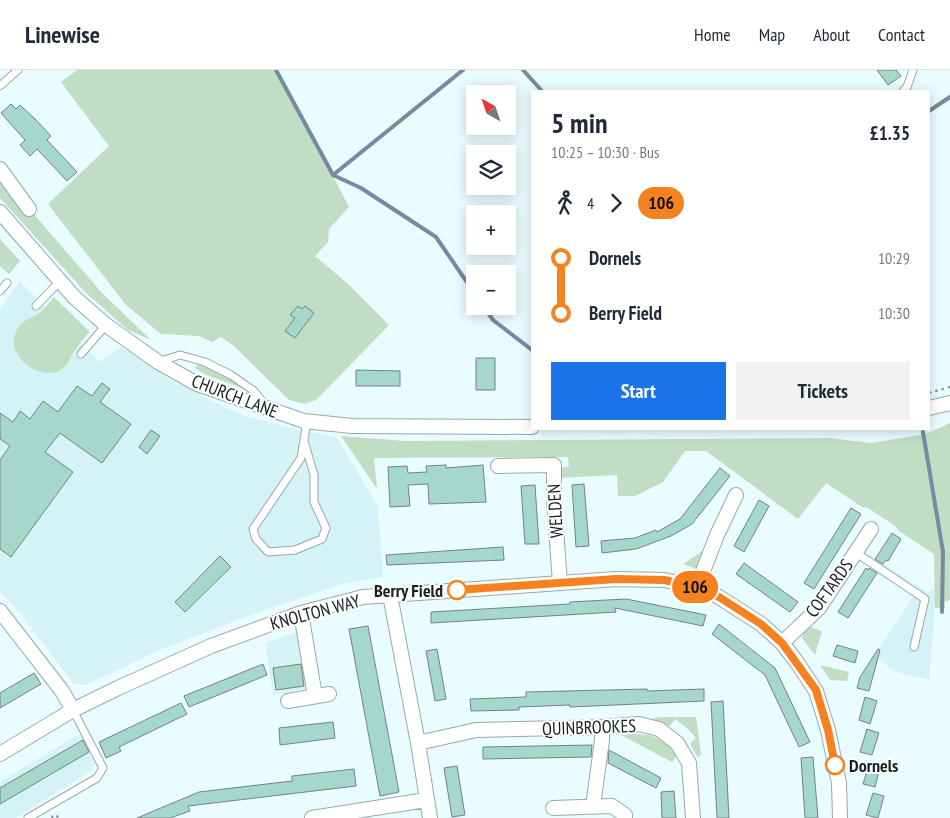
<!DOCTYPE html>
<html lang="en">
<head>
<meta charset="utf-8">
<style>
  :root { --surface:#fff; --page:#f2f2f3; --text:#1f2937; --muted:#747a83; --line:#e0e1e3; --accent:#1a73e8 }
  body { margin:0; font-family:"PT Sans Narrow",sans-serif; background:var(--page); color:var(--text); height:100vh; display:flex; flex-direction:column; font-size:19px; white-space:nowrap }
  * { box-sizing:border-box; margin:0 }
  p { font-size:16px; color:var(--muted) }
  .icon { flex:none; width:28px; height:28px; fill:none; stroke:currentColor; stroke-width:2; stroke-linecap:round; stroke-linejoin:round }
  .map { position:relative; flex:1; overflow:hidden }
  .side { position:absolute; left:531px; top:20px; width:399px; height:340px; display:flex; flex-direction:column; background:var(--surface); border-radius:0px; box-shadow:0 2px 12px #0003 }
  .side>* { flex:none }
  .badge { padding:0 10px; border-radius:16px; font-size:18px; line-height:32px }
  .needle { width:32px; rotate:320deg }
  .tools { position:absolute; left:466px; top:15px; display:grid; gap:10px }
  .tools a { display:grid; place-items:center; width:50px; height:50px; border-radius:0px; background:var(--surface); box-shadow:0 2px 12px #0003; font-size:25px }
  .map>.badge { position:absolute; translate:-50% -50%; box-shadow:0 0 0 2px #fff }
  .legs { display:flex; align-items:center; gap:8px; height:55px; padding:0 20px; font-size:16px }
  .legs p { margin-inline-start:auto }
  .headline { display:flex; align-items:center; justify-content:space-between; height:85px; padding:0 20px }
  h1 { font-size:28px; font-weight:700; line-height:38px }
  .primary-button { display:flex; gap:10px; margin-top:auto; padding:10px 20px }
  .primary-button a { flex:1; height:58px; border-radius:0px; background:var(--accent); color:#fff; font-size:20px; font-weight:700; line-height:58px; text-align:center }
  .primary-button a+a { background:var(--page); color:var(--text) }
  ul { padding:0 20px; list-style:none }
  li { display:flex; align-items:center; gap:18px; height:55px; font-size:19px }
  li i { display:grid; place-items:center; width:8px; height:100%; margin:0 6px; background:currentColor }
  li i::after { content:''; width:12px; height:12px; margin:-6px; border:4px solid; border-radius:50%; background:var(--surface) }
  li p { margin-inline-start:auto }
  li:first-child i { background:linear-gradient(#0000 50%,currentColor 0) }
  li:last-child i { background:linear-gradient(currentColor 50%,#0000 0) }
  header { display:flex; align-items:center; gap:30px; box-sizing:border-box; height:70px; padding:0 25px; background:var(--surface); border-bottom:1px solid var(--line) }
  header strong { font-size:24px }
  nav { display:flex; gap:28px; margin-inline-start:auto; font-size:18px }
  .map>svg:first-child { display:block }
  .built { fill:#d5f2f6 }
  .green { fill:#bfdec3 }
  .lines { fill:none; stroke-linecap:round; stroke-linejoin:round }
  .stream { stroke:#7a89a2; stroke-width:4 }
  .building { fill:#a6d7cb; stroke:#73837f }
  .service-casing { stroke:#97a9ab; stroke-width:9 }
  .minor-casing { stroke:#97a9ab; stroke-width:16 }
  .path { stroke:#828f91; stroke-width:2; stroke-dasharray:2.5 4; stroke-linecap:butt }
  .service { stroke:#fff; stroke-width:7 }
  .minor { stroke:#fff; stroke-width:14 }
  .line-1-casing { stroke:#fff; stroke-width:11 }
  .line-1 { stroke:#f58220; stroke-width:8 }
  .stop-1-dot { fill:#fff; stroke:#f58220; stroke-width:2.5 }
  .labels { text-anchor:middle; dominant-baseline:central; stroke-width:4; stroke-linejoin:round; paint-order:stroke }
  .street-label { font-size:18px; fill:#192021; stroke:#fff }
  .stop-label { font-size:18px; font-weight:bold; fill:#192021; stroke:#fff; text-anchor:end }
</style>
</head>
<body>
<header>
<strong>Linewise</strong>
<nav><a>Home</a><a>Map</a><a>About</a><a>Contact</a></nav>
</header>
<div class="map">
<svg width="950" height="748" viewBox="0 0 950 748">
  <rect width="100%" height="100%" fill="#e9fcff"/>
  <path class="built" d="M20 211 99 292 121 277 171 310 224 337 246 346 291 358 337 367 378 437 383 503 382 507 342 514 237 550 155 582 87 615 74 614 15 537 0 522V239Z
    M866 483 927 522 935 519V538L929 610 893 601 875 585 916 522 863 488Z
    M297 562 302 590 311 618 273 625 265 573Z
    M76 666 81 667 94 693 91 701 16 748H0V712Z"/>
  <path class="green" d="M77 0H278L349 137 329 159 328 172 315 186 347 213 389 255 316 330 305 334 289 330 234 276 221 267 212 272 199 266 161 264 126 235 48 134 109 76 61 12Z
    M0 105 102 223 151 270 128 260 86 223 0 128Z
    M0 150 49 206V210L0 155Z
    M0 169 20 191 9 204 0 196Z
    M54 227 90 262C85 267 81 272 77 277 70 285 70 296 59 301 34 311 1 280 19 257 24 249 31 249 38 244 44 240 49 232 54 227Z
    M199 293 215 299 252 322 204 304 195 298Z
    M950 353V530L944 532 945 538H935L934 484 899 461 894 455 868 438 862 437 826 413 798 449 706 381H685L663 412 635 426H618L617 405 557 408 561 398 569 396 568 387 374 388 377 419 341 366 405 371 830 368 871 373 926 364Z
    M704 480 697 499 683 494Z
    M810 557 822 561 815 585 802 568 803 564Z
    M820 595 849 602 847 611 830 610Z
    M659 647H696L701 684 698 688 690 674 696 668 688 659 675 649 670 656 652 649Z
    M619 664C649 664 655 663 679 683L672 692Z"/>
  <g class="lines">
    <path class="stream" d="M276 0 333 105
      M523 0 542 21
      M929 41 950 27
      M333 105 361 118 436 167 475 224
      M333 105 463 0
      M483 236 493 250 532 280
      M923 362 943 482 942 542"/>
  </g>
  <path class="building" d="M877 0H896L901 6 888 15Z
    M11 34 16 39 20 35 35 49 51 66 47 70 77 102 67 111 37 79 30 86 20 75 25 70 1 43Z
    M298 236 302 239 305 236 314 243 295 268 285 261 295 248 290 245Z
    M476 288H495V320H476Z
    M356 300 400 301V316H356Z
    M102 313 110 319 100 332 131 354 102 393 60 363 45 382 73 402 11 487 0 479V390L10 376 0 369V343L13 352 20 341 30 349 43 331 58 342 77 316 92 326Z
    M151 360 160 366 147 384 139 377Z
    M446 395V398L483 395 486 432 429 434 428 414 408 415 410 436 390 437 388 397 407 396 408 403 427 402 426 396Z
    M720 398 730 406 692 454 671 466 636 479 602 483 601 471 635 468 656 460 657 462 680 449Z
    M584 414 589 476 576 477 572 415Z
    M535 415 539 474H525L521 416Z
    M759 430 769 436 744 482 734 476Z
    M851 438 861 444 814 519 804 513Z
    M892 463 901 469 888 491 886 490 883 494 875 489Z
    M503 477 504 490 387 495 386 485Z
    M220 486 231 497 185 542 175 532Z
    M744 493 798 532 790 542 736 504Z
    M866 498 868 500 869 498 877 503 848 548 838 542Z
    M626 529 706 545 703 556 615 538 616 542 431 553V542L570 534V532Z
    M719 554 775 598 810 672 799 677 765 605 712 564Z
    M368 556 399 722 380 726 349 559Z
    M837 575 858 581 855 593 833 586Z
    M437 579 446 629 435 631 426 581Z
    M878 579 880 580 869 621 857 618 860 607Z
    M263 594 267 605 189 637 184 626Z
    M301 594 304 616 276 620 273 598Z
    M34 603 41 614 0 638V623Z
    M647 619V621L704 619V631L570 637V635L519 637V640L471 641 470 629 526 627V622Z
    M865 627 877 631 870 654 859 650Z
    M723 631 729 748H717L711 632Z
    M181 633 187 644 119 677 121 681 106 688 99 672Z
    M333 652 335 668 280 675 279 658Z
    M867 659 879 663 872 685 860 682Z
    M83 670 89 682 0 734V718Z
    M592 675 591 687 483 689V677Z
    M609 680 661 708 656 718 608 693Z
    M813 687 818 748H805L801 688Z
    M870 691 881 694 875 717 863 714Z
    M457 696 465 745 452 747 444 698Z
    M354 699 356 716 188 736 190 741 170 748H137L199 722 292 711V706Z
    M674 721 676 748H662L661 722Z
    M873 723 884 726 878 748 866 745Z"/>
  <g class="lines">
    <defs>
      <path id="service" d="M0 16 18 0
        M903 21 907 17 913 0
        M0 221 7 213
        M36 236 60 211
        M81 284 106 255
        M158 292 180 285 205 292 231 305 254 321 266 336
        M304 371 314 405V432L326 458 322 469 295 480 268 482 256 469 253 459 301 388 307 351
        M855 482 925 529 914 577
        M28 748 97 708 103 698 73 640"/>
      <path id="minor" d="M0 99 29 139
        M0 142 74 227 106 255 158 292 197 314 304 351 352 356 532 357
        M929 338 950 333
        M498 396 554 395V431L560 513
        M697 517 717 465 736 425
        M390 525 418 673 430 748
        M0 541 62 621 73 640
        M301 543 315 626
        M782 573 819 538 871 459
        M288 631 329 624
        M418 673 476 660 602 657 639 654 659 659 677 673 689 693 693 748
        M0 684 73 640 118 618 211 576 301 543 363 527 616 509 664 510 697 517 719 527 761 554 782 573 796 591 816 621 828 660 839 713 840 748
        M593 736 602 670V657
        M553 738 612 736 625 745V748
        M312 748 426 730"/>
    </defs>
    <use href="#service" class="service-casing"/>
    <use href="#minor" class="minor-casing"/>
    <path class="path" d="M929 323 950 317
      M52 748 53 745 62 748"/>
    <use href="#service" class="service"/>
    <use href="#minor" class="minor"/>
  </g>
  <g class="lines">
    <defs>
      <path id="line-1" d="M457 520 616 509 664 510 698 517 719 527 761 554 782 573 816 620 828 660 835 695"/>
    </defs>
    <use href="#line-1" class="line-1-casing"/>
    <use href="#line-1" class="line-1"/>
  </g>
  <g class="stop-1-dot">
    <circle cx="457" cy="520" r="9"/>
    <circle cx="835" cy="695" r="9"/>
  </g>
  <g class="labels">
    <g class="street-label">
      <text transform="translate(235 326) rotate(21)">CHURCH LANE</text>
      <text transform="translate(555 441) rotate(-93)">WELDEN</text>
      <text transform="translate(829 518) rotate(-54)">COFTARDS</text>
      <text transform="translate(315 542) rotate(-15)">KNOLTON WAY</text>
      <text transform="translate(589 657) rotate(-2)">QUINBROOKES</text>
    </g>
    <g class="stop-label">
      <text x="443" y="520">Berry Field</text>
      <text x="849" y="695" text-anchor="start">Dornels</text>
    </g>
  </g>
</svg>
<div class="tools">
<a><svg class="needle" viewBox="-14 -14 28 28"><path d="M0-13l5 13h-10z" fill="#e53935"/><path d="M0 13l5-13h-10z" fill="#747a83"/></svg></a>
<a><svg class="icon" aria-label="layers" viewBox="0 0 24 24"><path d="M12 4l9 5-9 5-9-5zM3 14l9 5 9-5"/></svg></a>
<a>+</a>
<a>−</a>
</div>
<b class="badge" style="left:695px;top:517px;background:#f58220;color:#111">106</b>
<section class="side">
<div class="headline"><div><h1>5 min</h1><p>10:25 – 10:30 · Bus</p></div><b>£1.35</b></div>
<div class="legs"><svg class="icon" aria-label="walk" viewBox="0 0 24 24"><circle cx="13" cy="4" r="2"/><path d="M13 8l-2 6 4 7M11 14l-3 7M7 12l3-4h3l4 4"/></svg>4<svg class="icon" aria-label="forward" viewBox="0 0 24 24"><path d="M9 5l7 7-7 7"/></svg><b class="badge" style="background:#f58220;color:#111">106</b></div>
<ul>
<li><i style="color:#f58220"></i><b>Dornels</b><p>10:29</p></li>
<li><i style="color:#f58220"></i><b>Berry Field</b><p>10:30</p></li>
</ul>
<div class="primary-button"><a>Start</a><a>Tickets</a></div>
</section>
</div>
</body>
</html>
